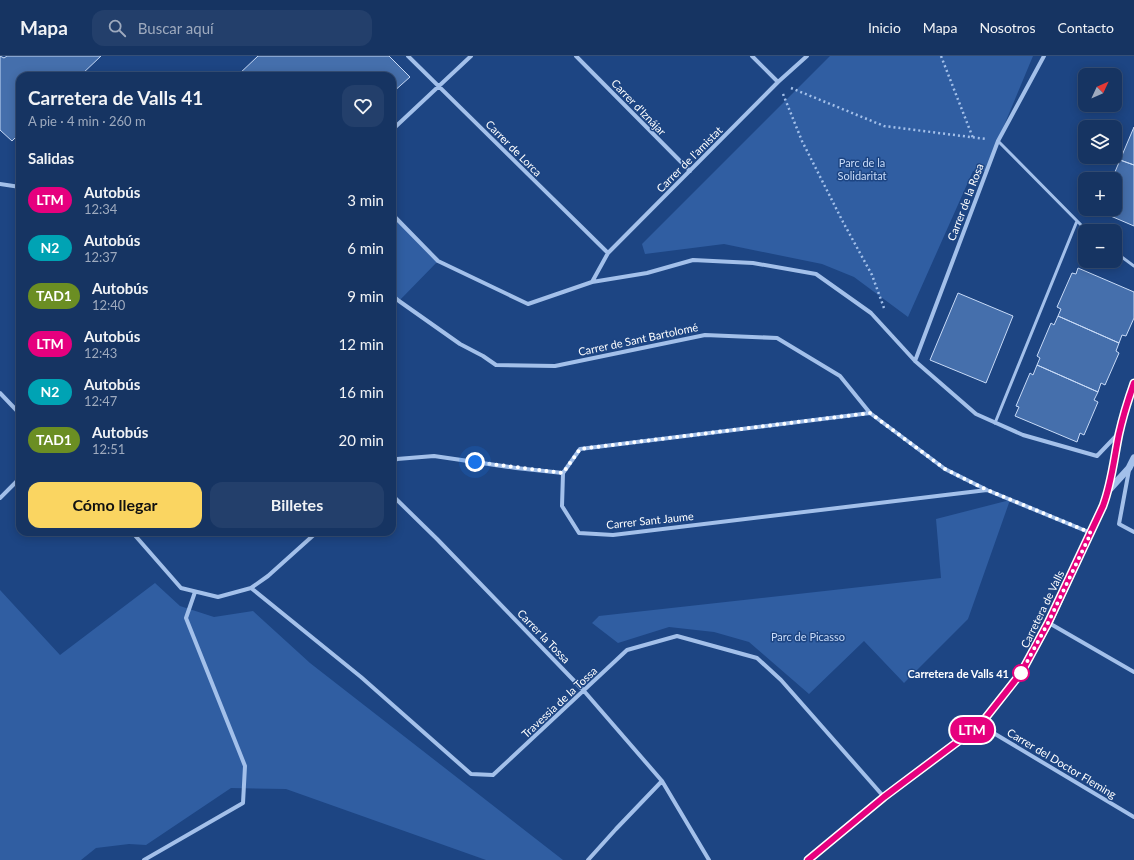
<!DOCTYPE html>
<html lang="es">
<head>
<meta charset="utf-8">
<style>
  :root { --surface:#163462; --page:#233f6b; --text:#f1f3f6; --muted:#9eaabe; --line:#354f77; --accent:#fad561 }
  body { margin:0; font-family:Lato,sans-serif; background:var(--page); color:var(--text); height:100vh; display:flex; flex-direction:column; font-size:15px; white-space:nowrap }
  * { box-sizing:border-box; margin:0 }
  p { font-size:13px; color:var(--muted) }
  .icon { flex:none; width:22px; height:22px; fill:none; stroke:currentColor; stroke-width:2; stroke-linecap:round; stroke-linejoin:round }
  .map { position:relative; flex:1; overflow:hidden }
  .drawer { position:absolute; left:16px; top:16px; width:380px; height:464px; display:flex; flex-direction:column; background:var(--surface); border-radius:12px; box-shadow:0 2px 10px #0003,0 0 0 1px var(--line) }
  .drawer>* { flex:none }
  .badge { padding:0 8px; border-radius:13px; font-size:14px; line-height:26px }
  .needle { width:26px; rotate:46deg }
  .controls { position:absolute; left:1078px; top:12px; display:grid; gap:8px }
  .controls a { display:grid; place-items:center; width:44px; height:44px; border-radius:8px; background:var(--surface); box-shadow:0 2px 10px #0003,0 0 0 1px var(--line); font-size:20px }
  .you { position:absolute; width:20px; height:20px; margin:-10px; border:3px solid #fff; border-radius:50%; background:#1a73e8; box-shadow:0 0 0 6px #1a73e833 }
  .map>.badge { position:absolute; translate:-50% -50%; box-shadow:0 0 0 2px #fff }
  h2 { padding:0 12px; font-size:15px; line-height:36px }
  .round { display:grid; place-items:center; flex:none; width:42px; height:42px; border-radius:12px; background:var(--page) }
  .headline { display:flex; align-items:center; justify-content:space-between; height:68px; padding:0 12px }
  h1 { font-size:19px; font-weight:700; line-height:30px }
  .primary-button { display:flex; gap:8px; margin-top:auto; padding:8px 12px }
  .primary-button a { flex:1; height:46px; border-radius:12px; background:var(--accent); color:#111; font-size:16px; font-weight:700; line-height:46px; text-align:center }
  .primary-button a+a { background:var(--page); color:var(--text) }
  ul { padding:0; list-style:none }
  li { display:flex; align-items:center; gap:12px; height:48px; padding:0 12px }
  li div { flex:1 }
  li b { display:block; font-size:15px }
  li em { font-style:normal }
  li .badge { min-width:44px; font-weight:700; text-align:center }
  header { display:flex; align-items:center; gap:24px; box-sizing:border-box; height:56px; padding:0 20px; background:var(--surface); border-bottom:1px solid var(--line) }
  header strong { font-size:19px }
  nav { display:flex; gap:22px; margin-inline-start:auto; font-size:14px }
  .search { width:280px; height:36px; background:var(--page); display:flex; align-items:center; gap:10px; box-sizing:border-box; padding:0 14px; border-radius:12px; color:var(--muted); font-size:15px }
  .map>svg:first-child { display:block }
  .green { fill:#305ea2 }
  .building { fill:#456fac; stroke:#c8dbf8 }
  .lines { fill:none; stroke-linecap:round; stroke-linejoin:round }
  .path { stroke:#a3c0ea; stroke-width:2.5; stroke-dasharray:2 3; stroke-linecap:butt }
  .service { stroke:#a3c0ea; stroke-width:3 }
  .minor { stroke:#a3c0ea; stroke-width:4 }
  .tertiary { stroke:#a3c0ea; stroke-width:7 }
  .line-casing { stroke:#fff; stroke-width:9 }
  .line { stroke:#e6007e; stroke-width:6 }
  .walk { stroke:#fff; stroke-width:4; stroke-dasharray:0 7.2 }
  .stop-dot { fill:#fff; stroke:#e6007e; stroke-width:2 }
  .labels { text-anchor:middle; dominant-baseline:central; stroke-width:3; stroke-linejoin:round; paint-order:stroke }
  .street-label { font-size:11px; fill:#fff; stroke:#1d4583 }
  .park-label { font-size:11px; fill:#c8dbf8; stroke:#1d4583 }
  .stop-label { font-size:11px; font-weight:bold; fill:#fff; stroke:#1d4583; text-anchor:end }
</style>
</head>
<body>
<header>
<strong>Mapa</strong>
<div class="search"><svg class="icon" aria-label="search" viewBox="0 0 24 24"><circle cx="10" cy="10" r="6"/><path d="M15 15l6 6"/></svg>Buscar aquí</div>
<nav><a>Inicio</a><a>Mapa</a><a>Nosotros</a><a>Contacto</a></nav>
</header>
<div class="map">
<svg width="1134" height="804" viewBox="0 0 1134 804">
  <rect width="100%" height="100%" fill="#1d4583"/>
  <path class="green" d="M830 0H1033L985 115H973L908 261 854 221 822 208 724 188 645 198 642 188Z
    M392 158 438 205 399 245 392 238Z
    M1010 444 968 563 904 627 864 585 809 638 749 586 714 576 669 571 618 587 592 567 599 560 941 522 936 463Z
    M155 527 180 550 214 561 253 555 310 607 563 804H486L286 733 231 732 146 789 129 788 96 792 81 804H0V534L60 599Z"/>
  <path class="building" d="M0 0 4 2 7 0H101L80 20H20V77L12 85 0 74Z
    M258 0H389L410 21 392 37V20H237Z
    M1134 71V109L1120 104Z
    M1120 104 1134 109V170L1099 155 1100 153H1115V123H1112Z
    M1078 212 1134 236V262L1126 280 1122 279 1119 287 1058 260 1061 253 1057 251 1072 217 1076 218Z
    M958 237 1013 260 986 327 930 304Z
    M1058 260 1119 287 1116 295 1119 297 1105 329 1101 327 1098 336 1037 309 1040 302 1037 300 1051 267 1054 269Z
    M1037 309 1098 336 1094 344 1098 346 1084 379 1080 377 1077 386 1015 360 1019 351 1016 350 1030 317 1033 319Z"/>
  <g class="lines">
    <path class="path" d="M941 0 973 82
      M791 32 884 70 986 83
      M783 38 802 85 843 166 872 219 884 252"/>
    <path class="service" d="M998 85 1087 175
      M1115 196 1134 210
      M995 367 1077 165"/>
    <path class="minor" d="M408 0 608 197
      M576 0 690 115
      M752 0 778 26
      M392 74 471 0
      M0 128 20 131
      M392 158 438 205 528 248 592 226 647 217 693 204 753 207 816 218 871 257 915 305 976 358 1023 379 1097 400 1117 379
      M592 226 608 197 778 26 807 0
      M392 239 399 245 460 288 483 300 496 309 555 310 705 279 777 282 840 320 870 357 945 413 987 434 1091 477
      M915 305 998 85 1044 0
      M0 337 20 358
      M870 357 580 393 563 417 562 450 579 477 613 479 987 434
      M392 407 397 403 434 400 516 412 563 417
      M1129 414 1119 468 1134 476
      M392 439 437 483 584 635 662 725 709 804
      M0 442 20 422
      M132 476 181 532 218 541 251 532 268 520 317 476
      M251 532 361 621 471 718 493 719 627 594 677 580 757 602 781 624 884 741
      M1049 567 1134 616
      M980 669 1134 761
      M144 804 243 747 245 710 186 562 195 536
      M588 804 616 773 662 725"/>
    <path class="tertiary" d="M1109 434 1129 412 1134 402
      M808 804 884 741 980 669 1021 617 1049 567 1103 450C1112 426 1114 402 1119 378 1123 361 1128 344 1134 327"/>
  </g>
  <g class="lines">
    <defs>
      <path id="line" d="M808 804 884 741 980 669 1021 617 1048 567 1103 450C1112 426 1114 402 1119 378 1123 360 1128 344 1134 327"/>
    </defs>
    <use href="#line" class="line-casing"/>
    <use href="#line" class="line"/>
    <path class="walk" d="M475 406 563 417 580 393 870 357 945 413 987 434 1091 477 1048 567 1021 617"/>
  </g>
  <circle class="stop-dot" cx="1021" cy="617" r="8"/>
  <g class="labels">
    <g class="street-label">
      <text transform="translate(639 51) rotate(46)">Carrer d'Iznájar</text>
      <text transform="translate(514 92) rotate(45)">Carrer de Lorca</text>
      <text transform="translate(689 103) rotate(-45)">Carrer de l'amistat</text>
      <text transform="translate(965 146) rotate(-69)">Carrer de la Rosa</text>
      <text transform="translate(638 283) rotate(-12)">Carrer de Sant Bartolomé</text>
      <text transform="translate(650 464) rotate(-6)">Carrer Sant Jaume</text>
      <text transform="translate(1042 553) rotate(-64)">Carretera de Valls</text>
      <text transform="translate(544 580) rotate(46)">Carrer la Tossa</text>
      <text transform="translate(559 646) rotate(-43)">Travessia de la Tossa</text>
      <text transform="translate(1062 707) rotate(31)">Carrer del Doctor Fleming</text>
    </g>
    <g class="park-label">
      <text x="862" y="106">Parc de la<tspan x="862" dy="13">Solidaritat</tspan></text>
      <text x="808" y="580">Parc de Picasso</text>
    </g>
    <g class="stop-label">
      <text x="1009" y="617">Carretera de Valls 41</text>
    </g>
  </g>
</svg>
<div class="controls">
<a><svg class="needle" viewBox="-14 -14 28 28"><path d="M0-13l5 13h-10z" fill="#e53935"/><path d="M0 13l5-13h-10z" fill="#9eaabe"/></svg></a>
<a><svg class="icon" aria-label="layers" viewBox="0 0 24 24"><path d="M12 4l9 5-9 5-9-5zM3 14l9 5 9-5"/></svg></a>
<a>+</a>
<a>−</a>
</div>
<div class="you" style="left:475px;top:406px"></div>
<b class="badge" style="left:972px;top:674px;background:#e6007e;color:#fff">LTM</b>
<section class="drawer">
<div class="headline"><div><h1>Carretera de Valls 41</h1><p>A pie · 4 min · 260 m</p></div><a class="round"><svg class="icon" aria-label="heart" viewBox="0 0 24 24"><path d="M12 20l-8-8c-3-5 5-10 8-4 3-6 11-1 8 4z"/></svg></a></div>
<h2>Salidas</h2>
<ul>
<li><span class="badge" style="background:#e6007e;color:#fff">LTM</span><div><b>Autobús</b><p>12:34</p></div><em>3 min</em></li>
<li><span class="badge" style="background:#00a3b4;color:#fff">N2</span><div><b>Autobús</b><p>12:37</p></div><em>6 min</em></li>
<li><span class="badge" style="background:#6b8e23;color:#fff">TAD1</span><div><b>Autobús</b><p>12:40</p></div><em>9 min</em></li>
<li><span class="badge" style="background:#e6007e;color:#fff">LTM</span><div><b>Autobús</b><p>12:43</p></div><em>12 min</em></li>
<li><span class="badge" style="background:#00a3b4;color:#fff">N2</span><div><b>Autobús</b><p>12:47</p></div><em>16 min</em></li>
<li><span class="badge" style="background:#6b8e23;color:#fff">TAD1</span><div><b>Autobús</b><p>12:51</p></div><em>20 min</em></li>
</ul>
<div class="primary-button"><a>Cómo llegar</a><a>Billetes</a></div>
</section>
</div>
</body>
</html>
